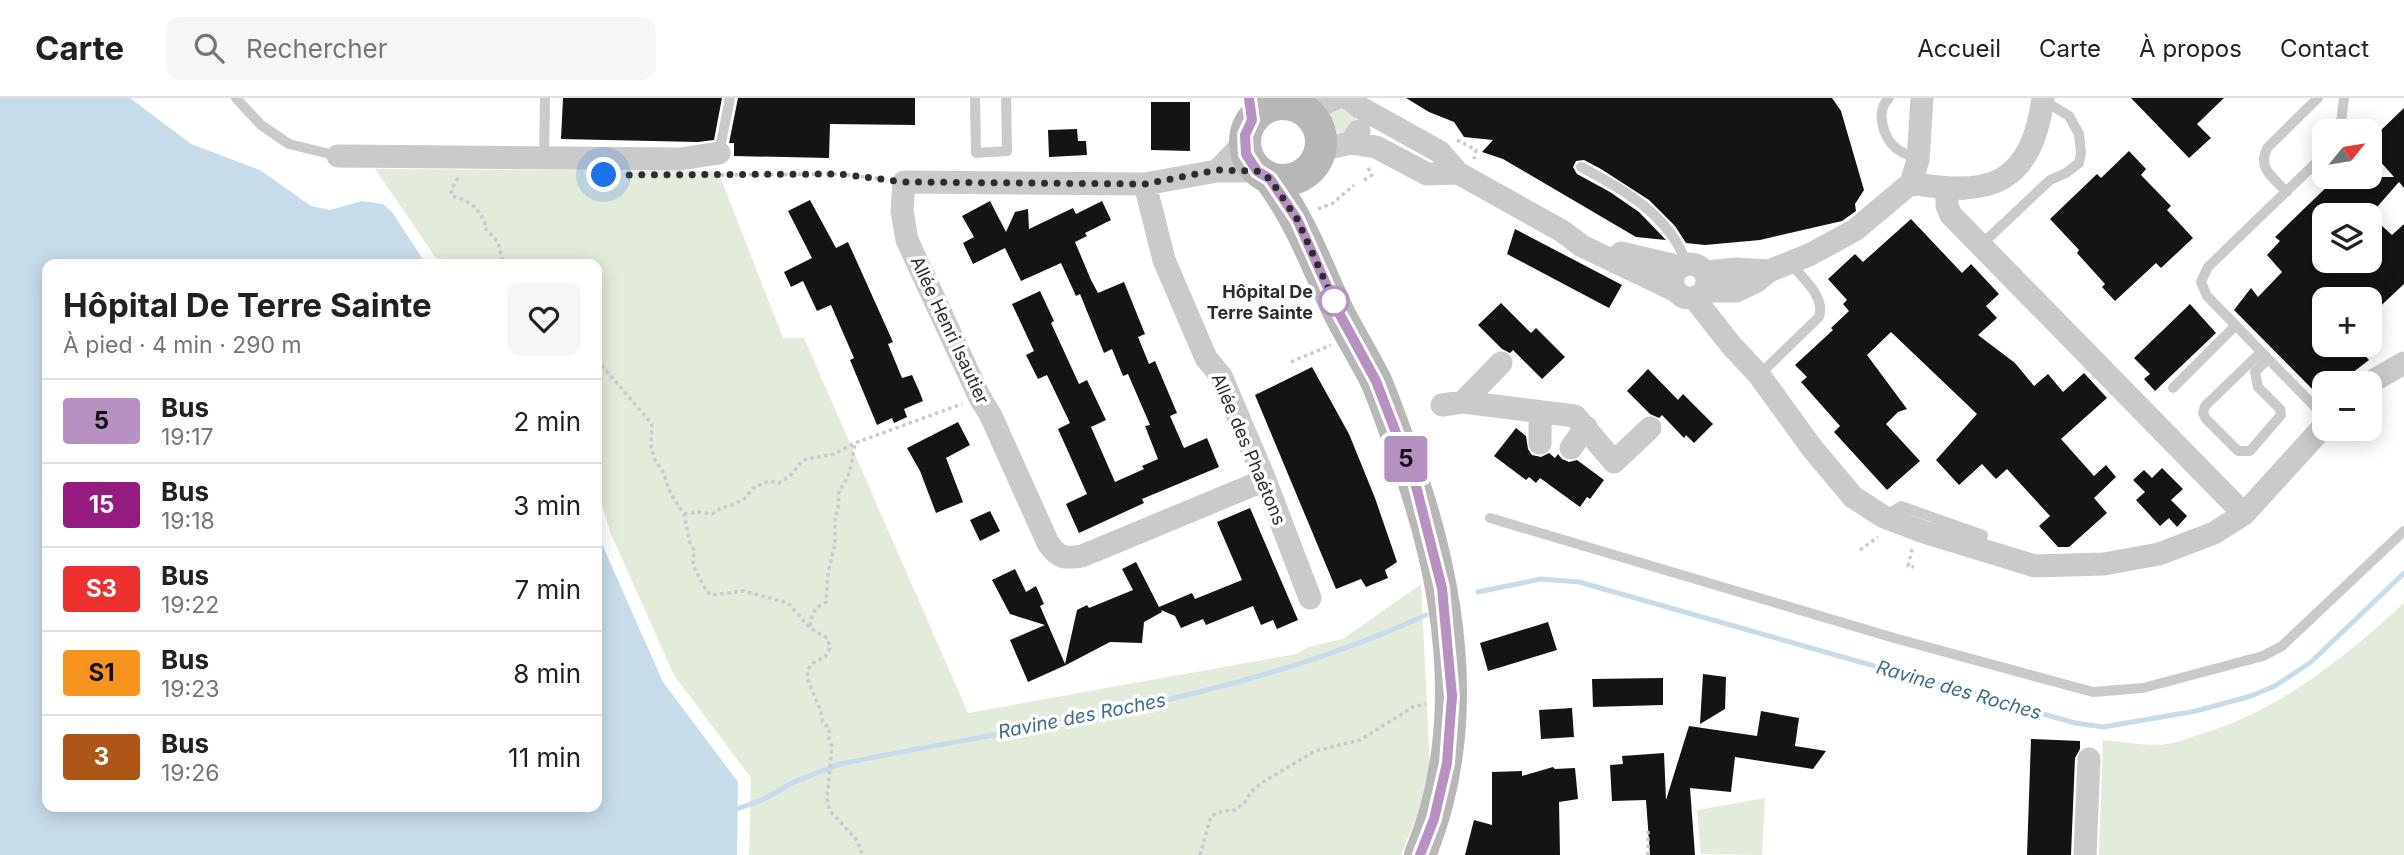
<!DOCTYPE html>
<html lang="fr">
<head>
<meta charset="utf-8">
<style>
  :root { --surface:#fff; --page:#f6f6f6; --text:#202124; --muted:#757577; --line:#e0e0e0 }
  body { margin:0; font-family:Inter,sans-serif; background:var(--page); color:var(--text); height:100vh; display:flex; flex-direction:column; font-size:26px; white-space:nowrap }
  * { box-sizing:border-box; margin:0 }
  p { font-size:23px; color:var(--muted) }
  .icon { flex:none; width:38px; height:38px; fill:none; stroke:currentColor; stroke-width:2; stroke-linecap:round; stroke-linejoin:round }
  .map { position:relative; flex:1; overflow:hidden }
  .panel { position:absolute; left:42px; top:161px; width:560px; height:553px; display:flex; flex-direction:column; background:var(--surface); border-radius:14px; box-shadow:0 4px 18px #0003 }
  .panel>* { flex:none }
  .badge { padding:0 14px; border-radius:5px; font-size:24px; line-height:46px }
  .needle { width:46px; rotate:60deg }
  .tools { position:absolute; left:2312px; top:21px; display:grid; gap:14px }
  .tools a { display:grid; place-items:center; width:70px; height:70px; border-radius:14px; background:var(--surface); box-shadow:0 4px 18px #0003; font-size:35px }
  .you { position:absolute; width:35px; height:35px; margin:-18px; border:5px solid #fff; border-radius:50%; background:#1a73e8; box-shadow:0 0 0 10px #1a73e833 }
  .map>.badge { position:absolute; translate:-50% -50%; box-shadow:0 0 0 4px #fff }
  .round { display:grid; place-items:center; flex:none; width:74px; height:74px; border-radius:14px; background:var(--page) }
  .headline { display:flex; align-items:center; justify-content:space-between; height:119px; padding:0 21px }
  h1 { font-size:33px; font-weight:700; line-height:52px }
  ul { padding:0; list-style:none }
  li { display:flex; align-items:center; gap:21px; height:84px; padding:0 21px; border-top:2px solid var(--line) }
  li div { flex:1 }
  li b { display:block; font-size:26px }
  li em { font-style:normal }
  li .badge { min-width:77px; font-weight:700; text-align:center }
  header { display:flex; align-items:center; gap:42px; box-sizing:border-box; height:98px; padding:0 35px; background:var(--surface); border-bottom:2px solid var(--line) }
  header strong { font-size:33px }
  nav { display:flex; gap:38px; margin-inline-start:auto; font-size:24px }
  .search { width:490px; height:63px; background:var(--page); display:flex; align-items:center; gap:18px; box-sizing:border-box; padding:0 24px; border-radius:14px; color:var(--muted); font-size:26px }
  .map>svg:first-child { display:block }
  .green { fill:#e3ebdb }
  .water { fill:#c7dceb }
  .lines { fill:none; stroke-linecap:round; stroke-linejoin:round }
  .stream { stroke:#c7dceb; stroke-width:5 }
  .building { fill:#141414; fill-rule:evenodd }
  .path { stroke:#cacaca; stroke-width:3.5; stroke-dasharray:3.5 3.5; stroke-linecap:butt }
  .lane { stroke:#cacaca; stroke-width:10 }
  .street { stroke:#cacaca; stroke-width:23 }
  .secondary { stroke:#b7b7b7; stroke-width:32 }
  .line-casing { stroke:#fff; stroke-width:16 }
  .line { stroke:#b791c2; stroke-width:10 }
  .walk { stroke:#2d2d2d; stroke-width:7; stroke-dasharray:0 12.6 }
  .stop-dot { fill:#fff; stroke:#b791c2; stroke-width:3.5 }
  .labels { text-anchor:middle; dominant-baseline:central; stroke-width:7; stroke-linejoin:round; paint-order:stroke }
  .stop-label { font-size:18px; font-weight:bold; fill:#2d2d2d; stroke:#fff; text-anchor:end }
  .street-label { font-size:18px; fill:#2d2d2d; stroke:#fff }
  .water-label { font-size:19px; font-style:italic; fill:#3d6d8e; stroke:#fff }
</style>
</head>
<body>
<header>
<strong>Carte</strong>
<div class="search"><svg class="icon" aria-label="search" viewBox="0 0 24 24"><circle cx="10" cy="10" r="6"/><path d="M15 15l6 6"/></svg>Rechercher</div>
<nav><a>Accueil</a><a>Carte</a><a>À propos</a><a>Contact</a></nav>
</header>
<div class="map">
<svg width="2404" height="757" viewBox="0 0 2404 757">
  <rect width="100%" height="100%" fill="#fff"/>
  <path class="green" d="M1339 7 1355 18 1356 23 1351 34 1334 40 1326 18 1323 14Z
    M375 71 718 73 783 240H804L968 615 1296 556 1308 549 1343 541 1421 486 1430 670 1418 715 1401 757H749L751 680 674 577 611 436 597 391V166H440Z
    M2404 505V757H2099L2103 642C2123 643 2147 649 2167 646 2177 645 2188 640 2198 637 2278 614 2344 560 2404 505Z
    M1765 700 1762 757 1701 756 1697 712Z"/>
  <path class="water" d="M0 0H130L191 46 260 72 311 108 330 112 362 103 383 106 392 114 426 166H47V709H597V435L663 584 738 684 737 757H0Z"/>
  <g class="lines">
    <path class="stream" d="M1478 494 1541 481 1579 484 2075 625 2103 629 2196 613 2251 598 2275 588 2311 564 2404 475
      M737 711 764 701 794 684 840 666C1038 626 1241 602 1426 517"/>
  </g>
  <path class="building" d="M563 0H722L714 42 698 44 561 41Z
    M738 0H915V27L830 26 829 60 734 58V45H729Z
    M1406 0H1832L1841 13 1864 92 1855 106 1856 113 1842 123 1760 142 1705 147 1686 145 1675 128 1649 102 1601 71 1584 62 1576 63 1573 69 1577 76 1610 94 1639 114 1666 142 1636 139 1503 61 1482 54 1493 42 1464 39 1454 24 1429 14Z
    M2131 0H2224L2197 26 2211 40 2189 60Z
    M1151 4H1190V53L1151 52Z
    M2404 10V90L2399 84 2370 117 2392 137 2404 126V186L2370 218V201H2324V247H2355L2369 262 2339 285H2324V303L2234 212 2251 190 2258 199 2282 174 2267 157 2280 143 2275 139 2337 79H2394L2370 52 2382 40 2378 35ZM2324 117H2370V163H2324Z
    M1077 31 1078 43H1086L1087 57 1049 59 1048 32Z
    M2129 53 2146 71 2141 77 2171 108 2167 112 2193 140 2161 170 2156 165 2115 203 2102 189 2105 186 2077 155 2079 152 2050 121 2097 76 2101 80Z
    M810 102 836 150 848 144 893 244 888 246 902 280 912 277 920 295 923 303 904 311 907 319 894 325 892 320 877 327 850 262 854 260 831 207 817 213 803 183 791 189 784 174 812 160 788 113Z
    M990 103 1006 134 1015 114 1028 111 1029 131 1073 110 1076 116 1102 103 1111 122 1085 135 1087 138 1075 144 1091 182 1098 195 1124 184 1145 236 1138 239 1149 266 1155 263 1177 315 1170 318 1184 350 1207 340 1219 369 1142 401 1144 405 1079 435 1066 406 1087 396 1058 331 1070 325 1047 277 1038 281 1026 257 1034 253 1012 206 1040 193 1054 223 1051 225 1079 286 1087 282 1106 322 1091 329 1115 384 1144 371 1142 368 1158 361 1145 328 1150 327 1128 276 1123 278 1112 251 1104 255 1080 196 1076 198 1061 165 1021 183 1005 150 973 166 963 145 974 139 962 118Z
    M1911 121 1962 175 1971 166 1999 196 1986 208 1997 220 1978 237 2015 265 2034 288 2048 276 2063 294 2084 275 2107 300 2061 341 2094 378 2106 367 2116 379 2094 400 2107 415 2069 449H2058L2039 428 2050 418 2007 371 1996 381 1982 366 1959 387 1936 362 1977 316 1891 234 1867 257 1907 311 1898 314 1886 326 1920 363 1887 392 1834 334 1840 328 1801 284 1807 279 1795 267 1833 232 1831 230 1849 213 1843 206 1847 202 1828 181 1855 156 1863 164Z
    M1515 131 1622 187 1609 210 1507 156Z
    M1501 205 1531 235 1536 230 1565 259 1542 281 1513 252 1510 255 1502 251 1478 227Z
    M2190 206 2216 235 2155 293 2144 281 2150 276 2134 260Z
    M1312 269 1349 336 1375 400 1397 464 1385 472 1388 480 1366 489 1361 481 1336 491 1255 297Z
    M1648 271 1678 302 1683 296 1713 326 1694 345 1686 337 1684 340 1662 317 1659 320 1650 316 1627 293Z
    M958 324 970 347 946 360 963 404 936 415 920 373 907 350Z
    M1516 330 1526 338 1528 351 1532 357 1541 359 1549 355 1555 360 1558 356 1562 361 1569 364 1577 362 1604 382 1590 401 1587 399 1580 409 1540 380 1536 385 1529 379 1526 382 1494 358Z
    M2162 370 2183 391 2171 402 2187 418 2177 429 2169 420 2160 428 2136 402 2145 394 2133 382 2144 372 2152 380Z
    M1250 410 1298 522 1277 531 1273 522 1261 527 1253 508 1206 527 1203 521 1181 530 1175 518 1161 512 1162 514 1144 524 1142 545 1110 544 1066 567 1028 584 1010 542 1045 527 1010 516 992 482 1015 471 1026 494 1036 488 1044 506 1040 508 1065 566 1077 512 1087 507 1089 510 1133 492 1122 471 1136 464 1159 509 1192 495 1195 501 1242 482 1217 424Z
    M990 413 1000 433 980 443 970 422Z
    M1548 524 1557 552 1488 573 1480 545Z
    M1703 576 1726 579 1725 611 1700 626Z
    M1663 580V607L1593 609 1592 581Z
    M1572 610 1574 639 1541 641 1539 612Z
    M1761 613 1799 620 1795 648 1826 653 1813 671 1735 659 1731 694 1690 690 1695 757H1650L1646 702 1612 703 1610 667 1623 666 1622 658 1664 655 1666 702 1689 628 1757 638Z
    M2031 641 2080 643V651L2075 660 2071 757H2027Z
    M1553 669 1555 671 1575 670 1578 701 1559 704 1560 757H1465L1474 722 1492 727V674L1522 673V678Z"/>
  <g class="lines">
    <path class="path" d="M1457 42 1476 52 1474 61
      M721 77 840 76 884 81
      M458 80 451 92 452 98C470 103 478 109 485 125L484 129 498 144 503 166
      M1364 82 1372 77 1367 68
      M1318 111 1333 105 1354 87
      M597 262 652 326 651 350 655 362 663 374 671 396 684 416 690 445 694 452 693 467 707 494 712 497 744 493 788 505 810 530 827 540 830 550 825 559 813 565 808 571 807 580 821 614 823 625 829 630V642L832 648 827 701 830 713 856 741 863 757
      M1291 264 1331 247
      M684 416 699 414 712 416 723 409 730 408 744 401 753 390 769 383 779 385 790 378 803 362 834 356 855 345 962 306
      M1912 451 1908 468 1914 469
      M1860 452 1878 439
      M810 528C812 515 814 510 826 504L828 475 835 446V417L838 413 839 392C851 380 852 361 855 345
      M1200 757 1211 718 1222 713 1235 712 1245 704 1251 694 1263 684 1315 653 1360 642 1413 609 1426 606
      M1648 757V733"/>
    <path class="lane" d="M236 0 261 27 289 46 338 58
      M975 0 976 55 1007 53 1006 0
      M1889 0C1875 13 1883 40 1897 51 1903 55 1911 58 1918 62
      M2340 33 2344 0
      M719 55 730 0
      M2324 57 2208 169 2201 184 2207 198 2324 318
      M544 60 545 0
      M1581 69C1625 92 1669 117 1687 166
      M2287 94C2273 80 2256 69 2268 49L2318 0
      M1981 147 2050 82 2066 75 2079 65 2081 55 2079 36 2069 18 2043 2
      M2261 254 2205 308 2203 315 2206 321 2238 353H2250L2281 317 2280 311 2258 289 2255 274 2268 261
      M1759 277 1819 219C1826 198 1801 179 1789 164
      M2173 290 2235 228
      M1885 418 1901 408 1983 437 1979 451
      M1490 420 1894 540 2093 594 2143 590 2263 558 2282 548 2404 433"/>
    <path class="street" d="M1348 0 1361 10 1440 54 1458 75 1562 133 1582 148 1676 193
      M1306 14 1336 0
      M1351 45 1376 49 1427 76 1458 75
      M1320 52 1351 45 1359 33
      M338 58 680 61 719 55
      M1217 73 1244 45
      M1257 73H1217L1145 86 904 84 902 113 907 142 980 300 991 318 1048 445C1058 460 1065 461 1082 458L1265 382
      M1911 85C1990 100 2032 86 2043 0
      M1145 86 1164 162 1206 260 1221 278 1265 382 1310 500
      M1947 92V108L1951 117 2244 416
      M1621 155 1681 169
      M1673 183a17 17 0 1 1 34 0a17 17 0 1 1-34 0Z
      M1705 174 1737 171 1769 173
      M1705 193H1736L1757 183 1769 173 1809 157 1855 132 1911 85 1918 62 1922 0
      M1694 200 1731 247 1759 277 1812 350 1853 399 1884 419 1924 434 2035 468 2104 466 2159 456 2214 435 2244 416 2324 328
      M2369 285 2404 265
      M1463 304 1501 265
      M1442 307 1463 304 1575 318 1614 364 1650 330
      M1540 314V345
      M1571 350 1586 329
      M2085 757 2089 661"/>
    <path class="secondary" d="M1245 44a38 38 0 1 1 76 0a38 38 0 1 1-76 0Z
      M1270 81C1301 123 1316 166 1338 213 1350 237 1364 259 1376 283 1384 301 1390 320 1397 338 1448 470 1476 622 1420 757"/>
  </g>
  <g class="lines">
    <defs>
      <path id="line" d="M1249 0 1252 22 1245 37 1246 56 1257 73 1270 81 1297 121 1339 215 1376 283 1415 384 1442 490 1452 598 1447 665 1434 721 1420 757"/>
    </defs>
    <use href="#line" class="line-casing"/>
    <use href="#line" class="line"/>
    <path class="walk" d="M604 77 840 76 904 84 1145 86 1217 72 1257 73 1270 81 1297 121 1334 203"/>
  </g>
  <circle class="stop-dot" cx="1334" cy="203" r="14"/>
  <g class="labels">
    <g class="stop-label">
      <text x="1313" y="193">Hôpital De<tspan x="1313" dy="21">Terre Sainte</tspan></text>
    </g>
    <g class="street-label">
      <text transform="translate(950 232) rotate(65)">Allée Henri Isautier</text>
      <text transform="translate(1249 351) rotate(67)">Allée des Phaétons</text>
    </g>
    <g class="water-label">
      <text transform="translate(1959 592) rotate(16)">Ravine des Roches</text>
      <text transform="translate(1082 618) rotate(-11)">Ravine des Roches</text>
    </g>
  </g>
</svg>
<div class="tools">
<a><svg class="needle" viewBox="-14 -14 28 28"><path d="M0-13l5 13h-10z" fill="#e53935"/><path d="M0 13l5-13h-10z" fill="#757577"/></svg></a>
<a><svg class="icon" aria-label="layers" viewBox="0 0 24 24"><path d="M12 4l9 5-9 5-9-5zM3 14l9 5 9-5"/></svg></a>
<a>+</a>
<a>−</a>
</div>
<div class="you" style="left:604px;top:77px"></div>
<b class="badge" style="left:1406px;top:361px;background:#b791c2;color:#111">5</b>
<section class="panel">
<div class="headline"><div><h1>Hôpital De Terre Sainte</h1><p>À pied · 4 min · 290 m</p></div><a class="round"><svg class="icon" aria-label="heart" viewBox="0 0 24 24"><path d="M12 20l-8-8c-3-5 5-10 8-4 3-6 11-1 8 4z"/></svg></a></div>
<ul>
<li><span class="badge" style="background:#b791c2;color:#111">5</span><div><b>Bus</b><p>19:17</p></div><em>2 min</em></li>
<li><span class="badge" style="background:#951b81;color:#fff">15</span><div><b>Bus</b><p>19:18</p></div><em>3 min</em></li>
<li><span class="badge" style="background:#ee312f;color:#fff">S3</span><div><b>Bus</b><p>19:22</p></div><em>7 min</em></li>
<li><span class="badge" style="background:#f7941e;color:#111">S1</span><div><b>Bus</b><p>19:23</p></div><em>8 min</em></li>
<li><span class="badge" style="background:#ad5618;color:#fff">3</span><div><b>Bus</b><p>19:26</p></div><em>11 min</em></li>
</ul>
</section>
</div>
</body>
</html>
